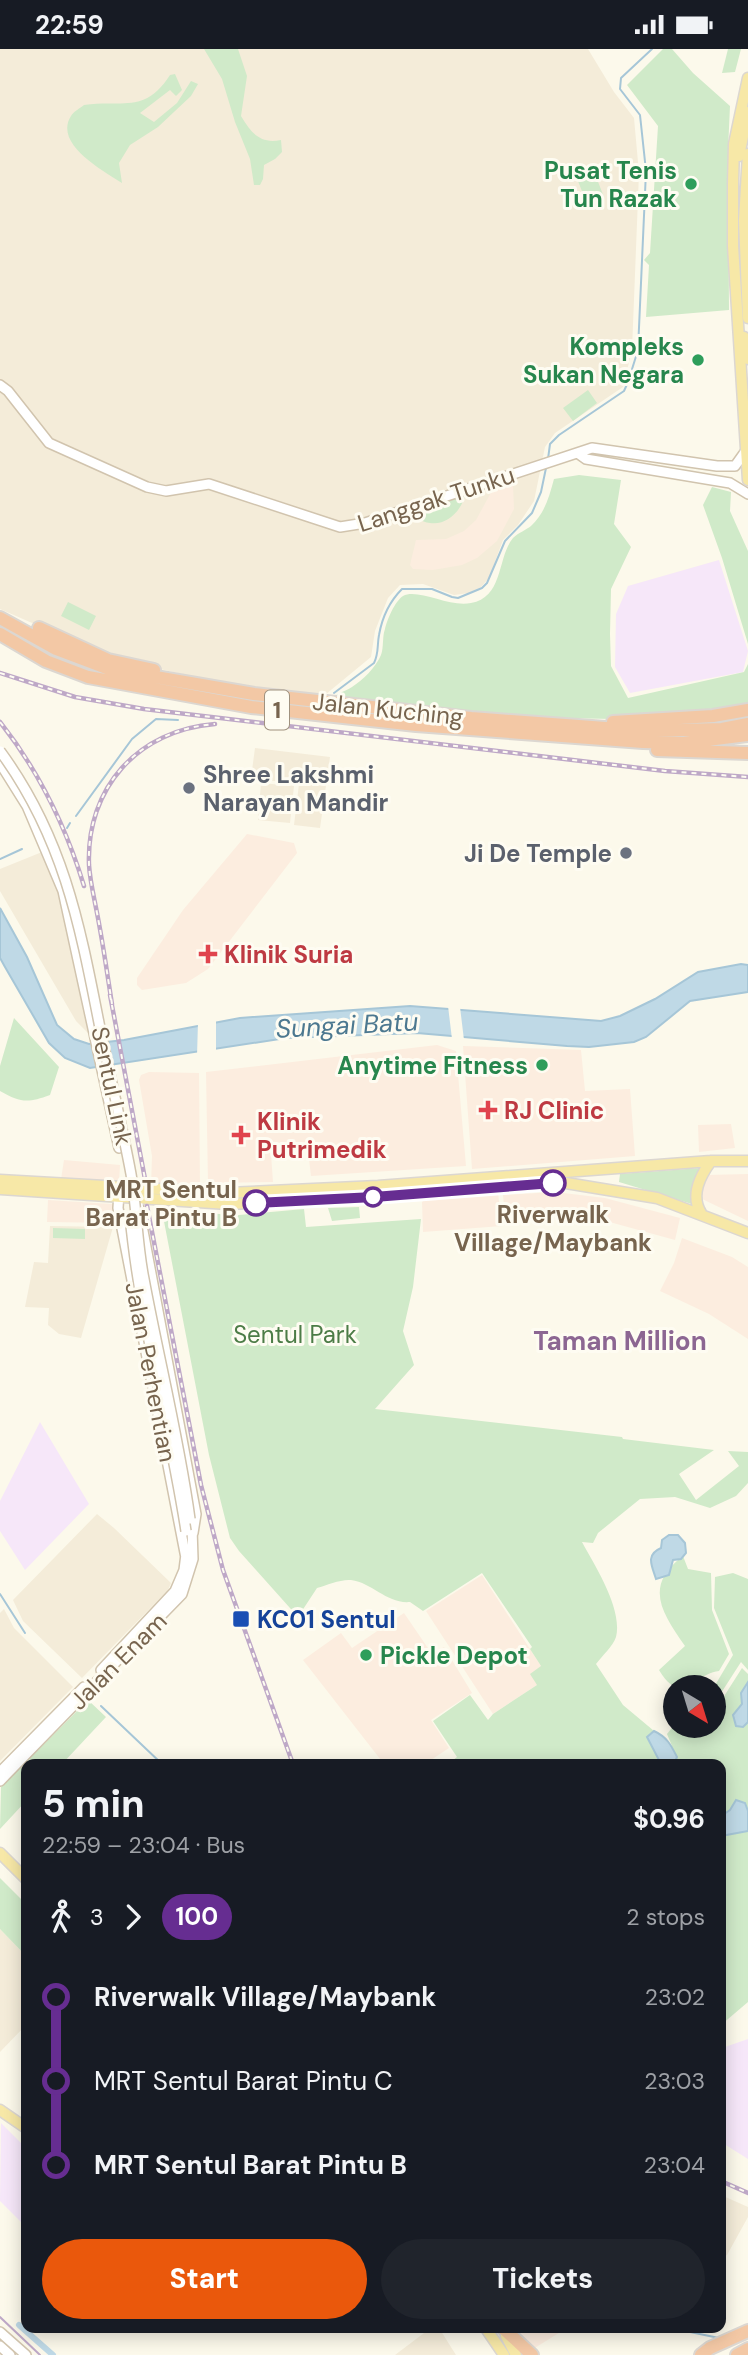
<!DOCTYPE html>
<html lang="en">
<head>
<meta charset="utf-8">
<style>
  :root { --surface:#171b24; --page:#20242c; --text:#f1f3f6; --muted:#9ea1a6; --accent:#ea580c }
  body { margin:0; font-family:"DM Sans",sans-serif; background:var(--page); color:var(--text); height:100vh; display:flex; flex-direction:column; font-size:26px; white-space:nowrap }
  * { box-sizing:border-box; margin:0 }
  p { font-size:23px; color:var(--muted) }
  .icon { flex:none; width:38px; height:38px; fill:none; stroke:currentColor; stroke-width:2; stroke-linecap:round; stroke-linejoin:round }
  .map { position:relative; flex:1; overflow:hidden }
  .details { position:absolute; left:21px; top:1710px; width:705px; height:574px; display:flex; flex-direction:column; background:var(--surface); border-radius:14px; box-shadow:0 4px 18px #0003 }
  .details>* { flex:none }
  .badge { padding:0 14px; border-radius:23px; font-size:24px; line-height:46px }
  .needle { width:46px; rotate:142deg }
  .tools { position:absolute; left:663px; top:1626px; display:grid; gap:14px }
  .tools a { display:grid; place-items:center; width:63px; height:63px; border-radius:50%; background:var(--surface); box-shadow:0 4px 18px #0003; font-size:35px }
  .map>.badge { position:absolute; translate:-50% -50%; box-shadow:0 0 0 4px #fff }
  .legs { display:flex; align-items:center; gap:10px; height:77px; padding:0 21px; font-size:23px }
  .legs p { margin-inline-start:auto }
  .overview { display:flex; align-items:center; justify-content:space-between; height:119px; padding:0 21px }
  h1 { font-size:38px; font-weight:800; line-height:52px }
  .primary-button { display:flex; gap:14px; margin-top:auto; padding:14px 21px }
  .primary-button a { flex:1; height:80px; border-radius:42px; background:var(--accent); color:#fff; font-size:28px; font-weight:800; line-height:80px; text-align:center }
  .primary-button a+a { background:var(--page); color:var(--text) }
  ul { padding:0 21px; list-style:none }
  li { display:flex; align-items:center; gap:24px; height:84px; font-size:26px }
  li i { display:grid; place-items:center; width:10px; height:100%; margin:0 9px; background:currentColor }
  li i::after { content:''; width:18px; height:18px; margin:-9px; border:5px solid; border-radius:50%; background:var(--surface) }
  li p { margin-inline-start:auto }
  li:first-child i { background:linear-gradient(#0000 50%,currentColor 0) }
  li:last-child i { background:linear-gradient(currentColor 50%,#0000 0) }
  .status { display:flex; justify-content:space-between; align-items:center; height:49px; padding:0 35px; background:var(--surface); direction:ltr }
  .status svg { height:19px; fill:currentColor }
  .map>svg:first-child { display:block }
  .residential { fill:#f4ecd9 }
  .commercial { fill:#fceddf }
  .education { fill:#f6e7f9 }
  .green { fill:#d0eac9 }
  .water { fill:#bfd9e6; stroke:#a6c6d7; stroke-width:2 }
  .pier { fill:#fcf9eb }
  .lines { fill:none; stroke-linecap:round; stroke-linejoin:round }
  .stream { stroke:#a6c6d7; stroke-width:2 }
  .canal { stroke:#bfd9e6; stroke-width:6 }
  .secondary-casing { stroke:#d1c4ae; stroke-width:12 }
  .primary-casing { stroke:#dcd7d1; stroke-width:13 }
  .highway-casing { stroke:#dcd7d1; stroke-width:16 }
  .secondary { stroke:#fff; stroke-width:9 }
  .primary { stroke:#f7e8a7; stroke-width:10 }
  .highway { stroke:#f3c8a5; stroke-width:12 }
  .tram { stroke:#bea8c7; stroke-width:2 }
  .rail-casing { stroke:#bea8c7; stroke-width:4.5 }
  .rail { stroke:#fefcf2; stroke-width:2; stroke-dasharray:5; stroke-linecap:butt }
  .secondary-bridge-casing { stroke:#d1c4ae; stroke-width:12; stroke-linecap:butt }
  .secondary-bridge { stroke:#fff; stroke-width:9 }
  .line-1-casing { stroke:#fff; stroke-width:16 }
  .line-1 { stroke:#662d91; stroke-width:10 }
  .leisure-dot { fill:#2e9e5b; stroke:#fefcf2; stroke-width:2.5 }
  .worship-dot { fill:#6b7280; stroke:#fefcf2; stroke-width:2.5 }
  .health-dot { fill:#e0444e; stroke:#fefcf2; stroke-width:2.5 }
  .stop-1-dot { fill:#fff; stroke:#662d91; stroke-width:3.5 }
  .transit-dot { fill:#1a4fb4; stroke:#fefcf2; stroke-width:2.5 }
  .labels { text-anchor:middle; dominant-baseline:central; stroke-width:6; stroke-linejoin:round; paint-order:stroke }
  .shield { fill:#fefcf2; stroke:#a0927f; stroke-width:2 }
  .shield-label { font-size:23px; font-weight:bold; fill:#77644e }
  .leisure-label { font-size:24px; font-weight:bold; fill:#27864d; stroke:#fefcf2; text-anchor:end }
  .street-label { font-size:24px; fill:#77644e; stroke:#fefcf2 }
  .worship-label { font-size:24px; font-weight:bold; fill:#5b616d; stroke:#fefcf2; text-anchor:start }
  .health-label { font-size:24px; font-weight:bold; fill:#be3a42; stroke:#fefcf2; text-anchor:start }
  .stop-label { font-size:24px; font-weight:bold; fill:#77644e; stroke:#fefcf2; text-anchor:end }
  .park-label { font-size:24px; fill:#4c7c46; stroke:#fefcf2 }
  .transit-label { font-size:24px; font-weight:bold; fill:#164399; stroke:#fefcf2; text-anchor:start }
  .water-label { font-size:26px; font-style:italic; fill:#4c7890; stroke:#fefcf2 }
  .neighbourhood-label { font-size:26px; font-weight:bold; fill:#8c6692; stroke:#fefcf2 }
</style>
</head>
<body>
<div class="status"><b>22:59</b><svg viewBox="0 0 49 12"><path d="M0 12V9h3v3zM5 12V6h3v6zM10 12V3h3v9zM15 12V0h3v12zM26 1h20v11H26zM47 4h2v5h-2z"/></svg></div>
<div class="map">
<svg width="748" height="2306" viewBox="0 0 748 2306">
  <rect width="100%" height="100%" fill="#fcf9eb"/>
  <path class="residential" d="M0 0H588L614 43 634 69 639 124 632 301 623 338 555 384 545 398 534 452 518 476 503 491 489 529 481 538 469 544 454 546 423 535 400 536 388 549 375 582 371 608 320 650 286 647 117 611 0 560Z
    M255 699 330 708 320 779 294 776 299 735 251 729Z
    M261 734 294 737 290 774 258 771Z
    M42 803 59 840 90 986 76 972 0 842V820Z
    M50 1177 113 1178 81 1289 59 1285 48 1276 49 1259 25 1258 34 1213 48 1214Z
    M97 1465 114 1479 171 1534 168 1541 82 1629 23 1572 13 1551Z
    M4 1560 14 1579 73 1638 0 1712V1564Z
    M0 1880 26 1907V1976L0 2003Z
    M721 2146 748 2158V2168L727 2206 721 2210Z
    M432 2278 439 2279 456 2306H395Z"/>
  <path class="commercial" d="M513 436 514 460 497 492 477 509 462 516 433 521 413 520 410 516 416 491 446 490 464 482 476 471 494 438Z
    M247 785 294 794 297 804 208 920 186 934 142 941 137 936V929L183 861Z
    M437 996 456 1002 466 1117 311 1127 308 1102 271 1105 273 1133 208 1134 206 1023Z
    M463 997 581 1001 585 1042 630 1040 635 1107 472 1120Z
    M149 1023 199 1024 200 1140 151 1137 152 1107 139 1031 141 1026Z
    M731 1075 735 1099 699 1103 698 1076Z
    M64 1111 120 1116 119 1134 61 1130Z
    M748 1125V1172L700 1149 703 1128 707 1126Z
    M555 1143 605 1149 680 1169 675 1191 595 1169 532 1166 505 1167 503 1146Z
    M498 1144 502 1177 423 1183 422 1153 427 1148Z
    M48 1151 112 1155 119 1174 47 1173Z
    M682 1189 732 1208 748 1218V1290L709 1265 660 1242 674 1214Z
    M482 1526 541 1617 537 1636 493 1665 426 1562Z
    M404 1564 432 1605 444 1598 472 1644 431 1671 449 1699 425 1715H384L303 1611 341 1584 352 1599Z
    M510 2279H567L533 2300Z"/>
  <path class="education" d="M719 511 748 602 743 623 630 644 615 618 616 565 628 537Z
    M40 1373 89 1455 25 1521 0 1482V1452Z
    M748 1990V2110L721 2093V2004L725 1998Z
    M1 2074 26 2099V2178L0 2152Z"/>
  <path class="green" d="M204 0H238L247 27 241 67C252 85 260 95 281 91L282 103 275 110 264 116 263 130 260 136H254L250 110 235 73 222 30Z
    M663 0H672L693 24 730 57 728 101 729 261 646 268 649 216 644 211 650 204 658 77 627 36Z
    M728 0H741L735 23 722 24Z
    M175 25 182 41 176 47 170 41 140 64 154 73 177 54 191 32 198 35 191 47 158 78 130 96 119 114 122 134C104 122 53 95 71 67 73 63 80 59 84 56 122 50 144 66 170 26Z
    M593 120 604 148 587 155 576 127Z
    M588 341 597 354 573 372 563 359Z
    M579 426 621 431 614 475 631 498 611 540 610 585 611 617 628 649 744 623 748 615V656L613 670 509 668 330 652C336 644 344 643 352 638 363 631 376 618 381 606 384 598 382 588 385 580 387 571 395 552 403 547 418 539 450 559 471 554 504 548 497 508 513 489 518 484 526 481 531 477 545 464 549 448 554 430Z
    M712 438 731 443 730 462 748 502V595L722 509 703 456Z
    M466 442C464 459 448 477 430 474 421 473 415 467 407 467L406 463Z
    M68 553 96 567 89 581 61 567Z
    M14 969 59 1018 50 1046C28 1054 21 1054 0 1042V1017Z
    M700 1119 692 1146V1155L619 1133 620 1125Z
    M359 1158 360 1169 332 1172 328 1159Z
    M304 1160 306 1178 421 1170 413 1238 403 1282 414 1316 375 1360 622 1388 623 1390 714 1401 679 1425 696 1451 739 1417 728 1402 748 1403V1434L736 1447 710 1459 675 1448 640 1450 598 1484 593 1494 582 1493C595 1517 623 1560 616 1588 613 1597 602 1607 596 1615L623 1656 672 1697 667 1685 675 1675 701 1677 695 1686 698 1689 706 1677 714 1676V1663L742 1619 748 1625V1953L721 1976V1715H448L457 1708 433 1672 470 1646 488 1671 493 1665 537 1636 530 1625 541 1617 530 1600 532 1598 482 1524 423 1562 410 1553C387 1555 373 1534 351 1531 341 1530 327 1536 317 1539L298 1568 239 1502 230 1489 209 1406 162 1162 239 1166Z
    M53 1179 85 1180V1190L53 1189Z
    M683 1507 688 1520 711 1524 712 1561 729 1605 719 1622C693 1625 681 1658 659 1621L685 1597C662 1564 643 1537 683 1507Z
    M733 1524 748 1530V1621L741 1613 714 1655V1638L733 1606 714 1559 715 1528Z
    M88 1651 106 1668 62 1715H26V1752L0 1780 1 1738Z
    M0 1829 26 1855V1907L0 1880Z"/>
  <path class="water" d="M0 859 27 908 57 976 74 990 89 995 124 991 240 969 410 957 601 972 620 967 655 950 698 923 741 915 748 916V943L690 952 646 988 634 993 589 998 567 997 417 984 286 989 90 1019 65 1009 49 994 5 918 0 909Z
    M669 1486H678L685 1494 686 1504 681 1510 673 1511 669 1526 656 1530C652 1517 645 1506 661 1499L662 1491Z
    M748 1633V1673L743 1678 736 1677 733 1666 742 1655 741 1644Z
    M654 1682C667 1688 671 1696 677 1708L674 1715H661L647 1688Z
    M736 1751 745 1754 748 1762V1782L721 1787V1767L730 1761Z"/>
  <path class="pier" d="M448 957 460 958 464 991 452 990Z
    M216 971V1003L197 1007 198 973Z"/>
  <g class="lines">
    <path class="stream" d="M548 410 550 395 559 386 624 342 628 333 638 301 646 122 640 66 620 40 621 29 652 0
      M334 644 374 614C379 604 377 596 379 586 382 569 390 552 402 540H432L452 548 458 549 482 539 487 534 505 492 532 464 541 443 546 419
      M76 767 132 690 156 670 178 671
      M67 779 70 774
      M0 810 22 800
      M0 1545 25 1584
      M101 1657 162 1715
      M666 2278 719 2289"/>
    <path class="canal" d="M19 2276 53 2306"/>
    <defs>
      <path id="secondary" d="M0 336 8 342 49 394 147 438 166 442 209 435 340 478 365 474 592 399 717 417H735L745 403
        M579 405 586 410 730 434 748 445
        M0 714 27 757 63 842 119 1099
        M119 1143 118 1159 186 1509
        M138 1155 196 1465 193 1484
        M101 1621 175 1542 184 1521 186 1505
        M0 1723 84 1638
        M0 1732 182 1545 193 1510 192 1479
        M0 2283 26 2306
        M0 2297 10 2306"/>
      <path id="primary" d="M748 29 734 95 733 135V197L748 431
        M748 105 744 171 748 269
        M739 107 748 63
        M744 288 748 310
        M0 1131 228 1144 378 1137 711 1112H748
        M0 1140 228 1155 374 1148 566 1134 657 1149 748 1184
        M701 1164C690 1146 700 1127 711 1112
        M0 1804 26 1830
        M0 2061 26 2079
        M485 2278 504 2306
        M506 2287 516 2306"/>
      <path id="highway" d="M0 569 56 600 109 620 254 645 471 669 646 682 722 680 748 675
        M39 579 108 611 154 621
        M0 585 46 612 88 628 251 658 416 676 643 693 683 694 748 686
        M613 673 713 667 748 661
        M657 701 748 704
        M502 2278 532 2306
        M701 2306 710 2299 748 2282
        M737 2306 748 2300"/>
    </defs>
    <use href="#secondary" class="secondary-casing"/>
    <use href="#primary" class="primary-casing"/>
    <use href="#highway" class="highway-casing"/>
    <use href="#secondary" class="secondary"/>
    <use href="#primary" class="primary"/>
    <use href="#highway" class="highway"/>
    <path class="tram" d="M0 2268 40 2306"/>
    <defs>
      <path id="rail" d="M0 624 75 648 144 660 665 722 748 728
        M0 673C38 721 66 778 84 837
        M110 946 145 1130
        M112 955C107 924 103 894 97 864 94 848 90 832 89 816 86 739 138 681 215 675
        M147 1157 201 1436 223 1521 293 1715
        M721 2132 748 2144"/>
    </defs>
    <use href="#rail" class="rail-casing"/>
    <use href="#rail" class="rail"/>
    <defs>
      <path id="secondary-bridge" d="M0 702C64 789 80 877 100 979 110 1028 122 1076 131 1125 137 1160 137 1196 144 1230 159 1311 179 1389 190 1470
        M130 1167C140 1274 170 1377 186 1482"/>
    </defs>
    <use href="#secondary-bridge" class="secondary-bridge-casing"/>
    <use href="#secondary-bridge" class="secondary-bridge"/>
  </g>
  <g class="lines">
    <defs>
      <path id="line-1" d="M256 1154 374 1148 553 1134"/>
    </defs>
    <use href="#line-1" class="line-1-casing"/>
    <use href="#line-1" class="line-1"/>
  </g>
  <g class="leisure-dot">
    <circle cx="691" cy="135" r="7"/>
    <circle cx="698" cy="311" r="7"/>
    <circle cx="542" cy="1016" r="7"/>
    <circle cx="366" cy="1606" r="7"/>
  </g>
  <g class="worship-dot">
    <circle cx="189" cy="739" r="7"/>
    <circle cx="626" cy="804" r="7"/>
  </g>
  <g class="health-dot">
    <path d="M204.5 894.5h7v7h7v7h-7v7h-7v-7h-7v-7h7z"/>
    <path d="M484.5 1050.5h7v7h7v7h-7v7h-7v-7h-7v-7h7z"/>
    <path d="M237.5 1075.5h7v7h7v7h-7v7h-7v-7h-7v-7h7z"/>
  </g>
  <g class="stop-1-dot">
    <circle cx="553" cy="1134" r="12"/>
    <circle cx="373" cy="1148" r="9"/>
    <circle cx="256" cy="1154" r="12"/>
  </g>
  <rect class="transit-dot" x="232" y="1561" width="18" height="18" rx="3.5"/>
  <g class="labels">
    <rect class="shield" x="265" y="641.5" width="24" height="39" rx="5"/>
    <g class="shield-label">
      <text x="277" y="661">1</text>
    </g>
    <g class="leisure-label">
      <text x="677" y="121">Pusat Tenis<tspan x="677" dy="28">Tun Razak</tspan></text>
      <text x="684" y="297">Kompleks<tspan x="684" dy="28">Sukan Negara</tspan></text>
      <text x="528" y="1016">Anytime Fitness</text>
      <text x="380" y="1606" text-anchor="start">Pickle Depot</text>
    </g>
    <g class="street-label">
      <text transform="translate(436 450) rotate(-18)">Langgak Tunku</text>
      <text transform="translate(388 660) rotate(6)">Jalan Kuching</text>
      <text transform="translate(112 1037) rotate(78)">Sentul Link</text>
      <text transform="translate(151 1323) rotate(79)">Jalan Perhentian</text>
      <text transform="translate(118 1612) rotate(-45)">Jalan Enam</text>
    </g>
    <g class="worship-label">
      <text x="203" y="725">Shree Lakshmi<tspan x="203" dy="28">Narayan Mandir</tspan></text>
      <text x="612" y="804" text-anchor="end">Ji De Temple</text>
    </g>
    <g class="health-label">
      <text x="224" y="905">Klinik Suria</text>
      <text x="504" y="1061">RJ Clinic</text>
      <text x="257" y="1072">Klinik<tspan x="257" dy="28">Putrimedik</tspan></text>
    </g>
    <g class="stop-label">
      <text x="237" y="1140">MRT Sentul<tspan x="237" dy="28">Barat Pintu B</tspan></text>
      <text x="553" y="1165" text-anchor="middle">Riverwalk<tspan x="553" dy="28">Village/Maybank</tspan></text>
    </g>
    <g class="park-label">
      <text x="295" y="1285">Sentul Park</text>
    </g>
    <g class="transit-label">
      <text x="257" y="1570">KC01 Sentul</text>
    </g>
    <g class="water-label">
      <text transform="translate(347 976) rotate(-3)">Sungai Batu</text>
    </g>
    <g class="neighbourhood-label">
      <text x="620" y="1292">Taman Million</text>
    </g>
  </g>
</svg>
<div class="tools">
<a><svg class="needle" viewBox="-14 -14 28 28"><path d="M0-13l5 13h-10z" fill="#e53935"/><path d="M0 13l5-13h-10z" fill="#9ea1a6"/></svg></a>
</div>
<section class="details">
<div class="overview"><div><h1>5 min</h1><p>22:59 – 23:04 · Bus</p></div><b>$0.96</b></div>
<div class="legs"><svg class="icon" aria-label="walk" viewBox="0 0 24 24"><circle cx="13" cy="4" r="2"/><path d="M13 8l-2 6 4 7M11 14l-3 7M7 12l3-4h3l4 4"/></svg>3<svg class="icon" aria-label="forward" viewBox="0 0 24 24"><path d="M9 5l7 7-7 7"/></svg><b class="badge" style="background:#662d91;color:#fff">100</b><p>2 stops</p></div>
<ul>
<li><i style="color:#662d91"></i><b>Riverwalk Village/Maybank</b><p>23:02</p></li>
<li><i style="color:#662d91"></i><span>MRT Sentul Barat Pintu C</span><p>23:03</p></li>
<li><i style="color:#662d91"></i><b>MRT Sentul Barat Pintu B</b><p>23:04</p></li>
</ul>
<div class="primary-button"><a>Start</a><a>Tickets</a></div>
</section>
</div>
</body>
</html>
